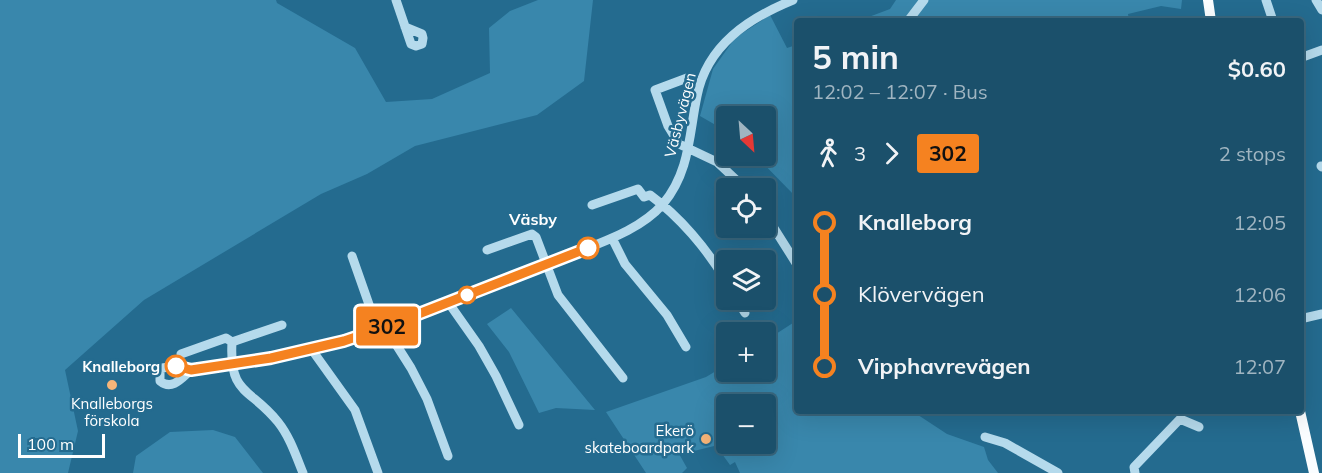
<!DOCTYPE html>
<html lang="en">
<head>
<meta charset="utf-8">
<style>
  :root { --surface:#1b506b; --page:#245771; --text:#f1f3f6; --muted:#a0b5c1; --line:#39677e }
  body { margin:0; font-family:Mulish,sans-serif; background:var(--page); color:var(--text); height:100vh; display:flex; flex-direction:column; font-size:22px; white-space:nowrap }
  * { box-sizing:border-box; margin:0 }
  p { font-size:20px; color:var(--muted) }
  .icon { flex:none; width:33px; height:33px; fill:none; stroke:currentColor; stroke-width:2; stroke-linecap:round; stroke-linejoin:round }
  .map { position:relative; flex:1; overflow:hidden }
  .side { position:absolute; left:794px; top:18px; width:510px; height:396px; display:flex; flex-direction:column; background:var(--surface); border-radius:6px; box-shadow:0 6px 24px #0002,0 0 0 2px var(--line) }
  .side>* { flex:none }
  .badge { padding:0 12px; border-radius:4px; font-size:21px; line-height:39px }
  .needle { width:39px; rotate:154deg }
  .controls { position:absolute; left:716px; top:106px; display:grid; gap:12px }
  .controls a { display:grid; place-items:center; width:60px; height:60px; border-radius:6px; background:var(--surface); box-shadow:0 6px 24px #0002,0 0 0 2px var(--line); font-size:30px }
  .scale { position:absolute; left:18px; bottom:15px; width:87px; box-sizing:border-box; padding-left:6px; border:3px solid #fff; border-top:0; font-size:16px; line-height:21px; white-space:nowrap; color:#fff; -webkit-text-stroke:4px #246b8f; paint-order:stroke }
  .map>.badge { position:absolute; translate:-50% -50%; box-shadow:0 0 0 3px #fff }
  .legs { display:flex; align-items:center; gap:9px; height:66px; padding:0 18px; font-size:20px }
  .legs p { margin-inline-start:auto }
  .overview { display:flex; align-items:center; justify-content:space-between; height:102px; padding:0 18px }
  h1 { font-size:33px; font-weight:700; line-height:45px }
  ul { padding:0 18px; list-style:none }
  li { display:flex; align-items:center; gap:21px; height:72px; font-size:22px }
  li i { display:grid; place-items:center; width:9px; height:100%; margin:0 8px; background:currentColor }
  li i::after { content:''; width:15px; height:15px; margin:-8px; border:4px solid; border-radius:50%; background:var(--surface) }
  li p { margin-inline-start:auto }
  li:first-child i { background:linear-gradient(#0000 50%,currentColor 0) }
  li:last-child i { background:linear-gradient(currentColor 50%,#0000 0) }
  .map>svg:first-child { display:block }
  .green { fill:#3987ac; fill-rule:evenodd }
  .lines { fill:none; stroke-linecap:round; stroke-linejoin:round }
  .minor { stroke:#b5daec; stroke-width:9 }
  .major { stroke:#fafdff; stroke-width:10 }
  .line-1-casing { stroke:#fff; stroke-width:14 }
  .line-1 { stroke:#f58220; stroke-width:9 }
  .stop-1-dot { fill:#fff; stroke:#f58220; stroke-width:3 }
  .poi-dot { fill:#f6b579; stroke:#246b8f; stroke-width:2 }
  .labels { text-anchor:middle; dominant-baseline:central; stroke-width:5; stroke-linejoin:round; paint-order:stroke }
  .street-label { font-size:15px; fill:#fff; stroke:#246b8f }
  .stop-label { font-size:15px; font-weight:bold; fill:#fff; stroke:#246b8f; text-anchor:end }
  .poi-label { font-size:15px; fill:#fff; stroke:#246b8f }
  .neighbourhood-label { font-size:16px; font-weight:bold; fill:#fff; stroke:#246b8f }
</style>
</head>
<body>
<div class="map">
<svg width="1322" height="473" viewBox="0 0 1322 473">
  <rect width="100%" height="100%" fill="#246b8f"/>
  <path class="green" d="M0 0H276L277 3 355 48 386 102 432 99 490 73 489 28 510 11 538 0H593L584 81 537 115 415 146 367 174 321 194 144 300 65 370 78 431 68 473H0Z
    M896 0H1182L1181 9 1161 6 1128 14 1129 21H858L890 9Z
    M770 15 787 48 796 45V197L756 156H765V117H726V131L700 116 713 69 735 38Z
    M511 308 595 410 556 408 539 413 509 352 487 324Z
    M796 321V411H912L947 434 984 447 988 460 998 473H740L735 462 730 465 717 447 714 446 694 451 688 444 680 449 678 452 687 468 682 473H646L606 412 706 377 726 365V372H765V341ZM726 405H765V444H726Z
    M213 430 235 437 263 473H133L136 456 170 432Z"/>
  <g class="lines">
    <path class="minor" d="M396 0 411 44 416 46 422 44 423 38 422 34 405 27
      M1266 0 1273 21
      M1316 0 1322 10
      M908 21 924 0
      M1300 58 1322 50
      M687 78 655 90 668 126 679 144 717 162 746 189
      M1321 166 1322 167
      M592 205 638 189 644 197 650 195C680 217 707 249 726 281
      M765 214 796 263
      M612 238 625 264 667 315 686 347
      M487 250 532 234 536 237 558 295 623 378
      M352 256 372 313 382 328
      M737 300 745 313
      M448 302 479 346 496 376 519 425
      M1300 319 1322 314
      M282 325 232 342C229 396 250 387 278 422 290 437 296 456 303 473
      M385 327 411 368 427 399 448 456
      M312 350 355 410 378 473
      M181 354 226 338 232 342
      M191 370C182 378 172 391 160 381V372L162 368 176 366 191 370 271 358 344 341 385 327 580 251C608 240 642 228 663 204 690 172 689 134 697 96 707 45 749 18 793 0
      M985 437 1005 443 1058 473
      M1135 473 1134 467 1180 419 1199 427"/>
    <path class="major" d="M1208 0 1211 21
      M1300 411 1314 473"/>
  </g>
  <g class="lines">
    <defs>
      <path id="line-1" d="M176 366 191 370 271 358 344 341 385 327 588 248"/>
    </defs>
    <use href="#line-1" class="line-1-casing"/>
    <use href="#line-1" class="line-1"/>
  </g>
  <g class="stop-1-dot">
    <circle cx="588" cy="248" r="10"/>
    <circle cx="467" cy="295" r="8"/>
    <circle cx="176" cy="366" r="10"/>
  </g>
  <g class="poi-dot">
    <circle cx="112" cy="385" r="6"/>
    <circle cx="706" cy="439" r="6"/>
  </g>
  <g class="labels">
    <g class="street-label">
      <text transform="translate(680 115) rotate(-76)">Väsbyvägen</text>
    </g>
    <g class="stop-label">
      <text x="160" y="366">Knalleborg</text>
    </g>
    <g class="poi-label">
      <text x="112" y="403">Knalleborgs<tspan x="112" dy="17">förskola</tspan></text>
      <text x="694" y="430" text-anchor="end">Ekerö<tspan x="694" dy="17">skateboardpark</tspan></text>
    </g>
    <g class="neighbourhood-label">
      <text x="533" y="219">Väsby</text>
    </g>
  </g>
</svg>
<div class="controls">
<a><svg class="needle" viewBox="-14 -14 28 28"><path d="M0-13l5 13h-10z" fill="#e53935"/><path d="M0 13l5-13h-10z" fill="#a0b5c1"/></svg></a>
<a><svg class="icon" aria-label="locate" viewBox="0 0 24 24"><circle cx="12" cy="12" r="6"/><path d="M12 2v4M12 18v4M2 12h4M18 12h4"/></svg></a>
<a><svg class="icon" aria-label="layers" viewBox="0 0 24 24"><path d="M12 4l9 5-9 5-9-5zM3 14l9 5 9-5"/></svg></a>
<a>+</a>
<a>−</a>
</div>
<div class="scale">100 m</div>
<b class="badge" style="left:387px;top:326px;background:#f58220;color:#111">302</b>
<section class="side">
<div class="overview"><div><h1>5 min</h1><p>12:02 – 12:07 · Bus</p></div><b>$0.60</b></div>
<div class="legs"><svg class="icon" aria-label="walk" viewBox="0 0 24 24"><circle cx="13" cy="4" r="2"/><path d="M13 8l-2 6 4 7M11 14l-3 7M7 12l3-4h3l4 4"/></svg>3<svg class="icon" aria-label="forward" viewBox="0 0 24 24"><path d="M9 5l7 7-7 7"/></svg><b class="badge" style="background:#f58220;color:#111">302</b><p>2 stops</p></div>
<ul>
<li><i style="color:#f58220"></i><b>Knalleborg</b><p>12:05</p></li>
<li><i style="color:#f58220"></i><span>Klövervägen</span><p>12:06</p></li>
<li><i style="color:#f58220"></i><b>Vipphavrevägen</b><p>12:07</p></li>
</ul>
</section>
</div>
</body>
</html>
